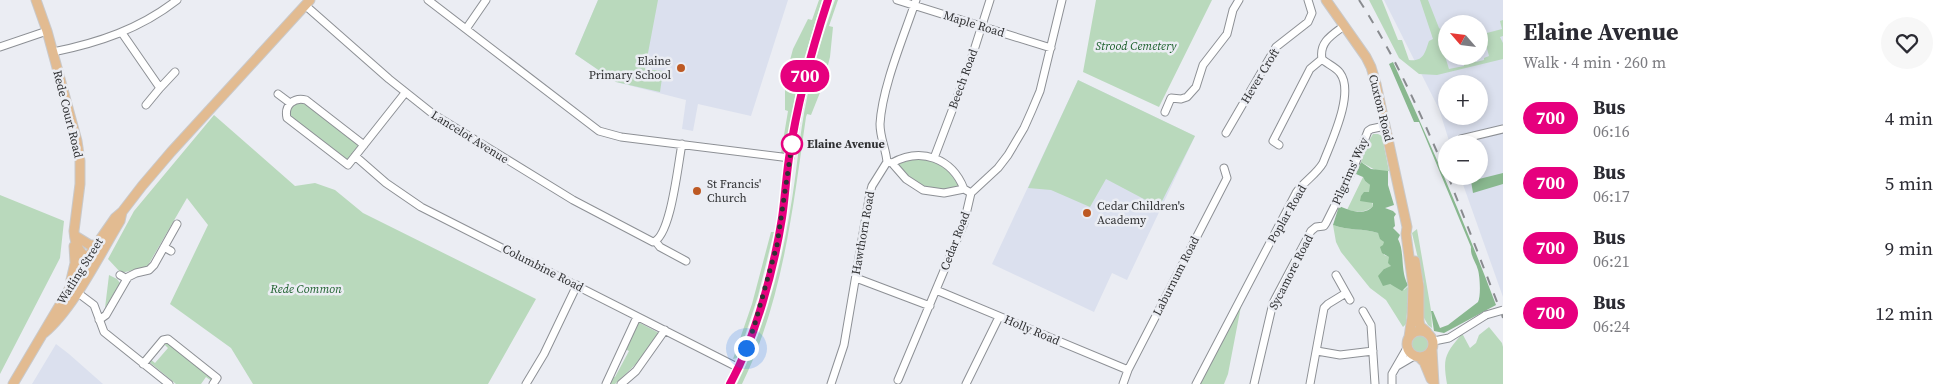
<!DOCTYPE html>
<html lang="en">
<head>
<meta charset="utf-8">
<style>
  :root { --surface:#fff; --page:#f7f7f7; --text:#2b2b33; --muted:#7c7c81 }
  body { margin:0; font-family:"Source Serif 4",serif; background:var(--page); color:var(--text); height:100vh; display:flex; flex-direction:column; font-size:19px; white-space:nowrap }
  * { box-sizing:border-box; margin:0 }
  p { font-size:16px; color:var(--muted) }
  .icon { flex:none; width:28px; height:28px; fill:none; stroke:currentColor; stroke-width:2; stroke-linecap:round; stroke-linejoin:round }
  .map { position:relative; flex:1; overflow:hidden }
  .details { display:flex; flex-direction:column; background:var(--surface); width:450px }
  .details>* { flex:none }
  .badge { padding:0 10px; border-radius:16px; font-size:18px; line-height:32px }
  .needle { width:32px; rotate:298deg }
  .tools { position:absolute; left:1438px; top:15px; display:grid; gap:10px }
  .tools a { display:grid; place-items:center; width:50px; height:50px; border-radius:50%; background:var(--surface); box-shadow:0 2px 8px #0003; font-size:25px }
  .you { position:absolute; width:25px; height:25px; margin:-12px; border:4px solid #fff; border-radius:50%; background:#1a73e8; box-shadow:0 0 0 8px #1a73e833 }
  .map>.badge { position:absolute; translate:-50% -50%; box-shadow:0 0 0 2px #fff }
  .round { display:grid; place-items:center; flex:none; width:52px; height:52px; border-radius:26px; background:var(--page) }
  .summary { display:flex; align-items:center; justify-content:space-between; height:85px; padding:0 20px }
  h1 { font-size:24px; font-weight:700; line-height:38px }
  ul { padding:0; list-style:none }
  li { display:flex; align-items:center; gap:15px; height:65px; padding:0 20px }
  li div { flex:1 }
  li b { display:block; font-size:19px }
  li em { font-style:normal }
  li .badge { min-width:55px; font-weight:700; text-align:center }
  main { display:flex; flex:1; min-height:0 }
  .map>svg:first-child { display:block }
  .built { fill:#dbe0ee; fill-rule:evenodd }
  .green { fill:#b9d9bc }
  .forest { fill:#89b88f }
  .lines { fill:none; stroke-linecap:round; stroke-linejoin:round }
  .minor-casing { stroke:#8d9095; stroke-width:9 }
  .major-casing { stroke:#c9c9ca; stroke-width:11 }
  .minor { stroke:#fff; stroke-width:7 }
  .major { stroke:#e2bb91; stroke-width:9 }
  .rail { stroke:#898b8f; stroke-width:2; stroke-dasharray:9 9; stroke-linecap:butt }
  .minor-bridge-casing { stroke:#8d9095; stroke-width:9; stroke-linecap:butt }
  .minor-bridge { stroke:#fff; stroke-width:7 }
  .line-casing { stroke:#fff; stroke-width:11 }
  .line { stroke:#e6007e; stroke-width:8 }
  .walk { stroke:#303133; stroke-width:5; stroke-dasharray:0 9 }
  .poi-dot { fill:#bd5923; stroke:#ebedf3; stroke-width:2 }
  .stop-dot { fill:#fff; stroke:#e6007e; stroke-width:2.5 }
  .labels { text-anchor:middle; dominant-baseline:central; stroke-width:5; stroke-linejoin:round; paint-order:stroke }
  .street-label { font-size:12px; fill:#303133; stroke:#ebedf3 }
  .park-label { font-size:12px; font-style:italic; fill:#1b5f2b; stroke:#ebedf3 }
  .poi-label { font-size:12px; fill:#303133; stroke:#ebedf3; text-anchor:start }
  .stop-label { font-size:12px; font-weight:bold; fill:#303133; stroke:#ebedf3; text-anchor:start }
</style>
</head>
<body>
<main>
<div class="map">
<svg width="1503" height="384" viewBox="0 0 1503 384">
  <rect width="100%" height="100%" fill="#ebedf3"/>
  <path class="built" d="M598 0H788L751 116 698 104 693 131 682 129 686 100 616 82 575 54Z
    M1384 0H1503V297L1460 176H1479V144H1450L1439 109ZM1446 24H1479V56H1446ZM1446 84H1479V116H1446Z
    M1078 80 1195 136 1127 280 1112 273 1094 312 992 264Z
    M56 344 69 354 103 384H32Z"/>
  <path class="green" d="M598 0H658L645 69 663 71 660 92 616 82 575 54Z
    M819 0H822L798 79 786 149 783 153H781L788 111 785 110V79L793 49 808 19 812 20Z
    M835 0H838L829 26 833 27 830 57 823 85 811 115 807 114 806 117C793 207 783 301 742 384H737C763 332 781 268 790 211 797 173 799 135 807 98 813 65 824 32 835 0Z
    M1096 0H1212L1159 107 1083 72Z
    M1369 0H1382L1398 40H1402L1409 60C1424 62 1425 52 1429 41L1433 39 1420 0H1428L1439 28 1446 34V38L1440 40 1449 69 1464 66V63L1475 60 1476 62 1484 60V58L1489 56 1483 34 1502 29 1500 21 1503 20V36L1500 37 1503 43V59L1437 75 1419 74 1399 58Z
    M1078 80 1195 136 1159 207 1106 179 1090 207 1051 190 1028 188Z
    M300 102 304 103 361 146 347 162 290 118C290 108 291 106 300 102Z
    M214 115 295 186 315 183 335 190 363 213 536 299 488 384H253L231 348 170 304 208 225 187 198 147 267 121 273 108 259 134 211Z
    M1373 134H1378L1382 136 1389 171H1377L1361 162 1370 139Z
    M917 158C942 161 947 168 961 188 926 191 921 190 895 165Z
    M1363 177 1365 181 1370 185V192L1373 206C1367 213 1356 212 1347 210Z
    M0 195 64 221 60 258 0 374Z
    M1333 225C1348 231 1363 228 1378 233L1384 242V255L1390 257 1391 267 1384 269 1390 284 1404 290 1407 287 1409 289 1406 324 1403 327 1386 300 1370 288 1341 252 1336 242Z
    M1417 229 1431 310 1432 328 1428 325 1423 316 1424 284 1412 233Z
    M771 232H774L758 296 739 354 737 358 733 359 752 304Z
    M109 275 117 279 120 283 105 308Z
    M1242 301 1228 374 1224 384H1199Z
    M638 322 659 333 636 364 615 384H611L609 382 612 376 615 377 629 351 625 349Z
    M1489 327 1502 343 1503 347V384H1447C1443 359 1444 355 1461 335H1463L1470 348 1476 343 1479 335Z
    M1411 344a9 9 0 1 1 18 0a9 9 0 1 1-18 0Z
    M165 341 209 376 213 379V382L206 377 201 384H176L148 361 149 358 155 363 168 348 162 342Z"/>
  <path class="forest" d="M1393 62C1430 142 1465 223 1496 305L1444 333 1434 331 1431 311H1433L1440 328 1448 325 1478 302C1481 296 1480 277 1478 270 1476 262 1470 256 1471 247L1419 122H1414L1389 64Z
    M1361 162 1371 169 1388 171V185L1394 205 1385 208 1393 211 1396 214 1394 217 1395 226 1393 228 1400 235 1398 239C1405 252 1400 271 1408 285L1402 291 1390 284 1383 286 1378 276 1384 269 1391 266 1388 263 1389 257 1382 253 1380 247 1383 245 1384 242 1380 239 1378 233C1363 228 1348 231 1333 225L1339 206C1350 211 1365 216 1373 206V203L1360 201 1361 196 1364 192H1369L1370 185 1365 181 1363 177 1356 174Z
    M1503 173V184L1473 193 1471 181Z"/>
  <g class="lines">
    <defs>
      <path id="minor" d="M428 0 599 131 621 137 790 158
        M897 0 1051 48
        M306 6 389 79 433 114 573 200 653 242C671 237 678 163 682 144
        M466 29 486 0
        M122 33 160 88 146 105
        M0 47 47 31
        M53 52C98 43 140 29 177 0
        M160 88 175 72
        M278 94 290 103
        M1165 112 1171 98 1181 99 1187 97 1196 87 1203 65 1227 34 1233 10 1239 0
        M1226 133 1276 47 1308 22 1312 13 1308 0
        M1461 139 1503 129
        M364 145 306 100C294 97 284 105 287 118L348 165 405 93
        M1279 145 1273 141 1310 69 1322 59
        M355 156 386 183 421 207 739 368
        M934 158 969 66 990 0
        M887 162 892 163 906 179 923 190 944 193 964 189 971 193
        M892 163C921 147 952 158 964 189
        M656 242 660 247 686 261
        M164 247 171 251
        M120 275 127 279
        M1336 275 1350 300
        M856 278 930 306
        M74 290 94 305 104 332 169 384
        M936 290 1128 370
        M1363 311 1371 325 1375 384
        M99 320 106 315 128 277 136 273 149 270 154 265 177 224
        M1434 341 1449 338 1486 315
        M1317 351 1340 355 1373 351
        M143 364 163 340 168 339 217 378 213 384
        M1397 366 1414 356
        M898 380 964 223 971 193 998 168 1008 155 1024 128 1032 110 1040 91 1062 0
        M526 384 544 354 577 285
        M606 384 637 317
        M621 384 636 371 665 330
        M730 384C755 339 774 269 782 218 786 197 786 176 790 154 799 101 811 52 828 0
        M831 384 844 345 870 193 872 186 887 162C886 149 880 138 880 124 882 87 904 36 916 0
        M966 384 999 317
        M1123 384 1128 370 1227 178 1224 168
        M1196 384 1296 193C1303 182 1316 175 1323 163 1331 142 1355 93 1340 73 1336 67 1327 64 1322 59 1319 42 1332 35 1344 26
        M1254 384 1273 303 1311 231 1316 227 1324 226 1326 223 1353 169 1368 131 1371 129 1385 126
        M1310 384 1324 308 1328 304 1346 293
        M1392 384V374L1407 348"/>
      <path id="major" d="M36 0 47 31 77 141 80 161V184L74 231C75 248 81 255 95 264
        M1326 0 1366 57 1371 67 1376 84 1407 227 1406 234 1413 286 1412 317 1409 337
        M77 237 90 245H96
        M1415 261 1419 287V321L1420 326 1427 332
        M71 280 75 263 74 246
        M1407 344a13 13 0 1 1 26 0a13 13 0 1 1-26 0Z
        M44 333C73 309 100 254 120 221L122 212 142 186 171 152 310 0
        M1432 350 1434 384
        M1419 357 1424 362 1431 379
        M13 384 90 254 115 218 122 212"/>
    </defs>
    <use href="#minor" class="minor-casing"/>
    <use href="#major" class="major-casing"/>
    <use href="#minor" class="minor"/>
    <use href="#major" class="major"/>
    <path class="rail" d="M1359 0C1394 54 1421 114 1446 173
      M1448 176 1499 307
      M1502 315 1503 318"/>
    <defs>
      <path id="minor-bridge" d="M1486 315 1503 310"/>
    </defs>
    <use href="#minor-bridge" class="minor-bridge-casing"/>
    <use href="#minor-bridge" class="minor-bridge"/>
  </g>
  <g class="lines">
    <defs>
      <path id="line" d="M730 384C755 339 774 269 782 218 785 198 786 178 789 158 797 104 811 52 828 0"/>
    </defs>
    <use href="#line" class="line-casing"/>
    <use href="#line" class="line"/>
    <path class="walk" d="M746 348 754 327 777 245 792 144"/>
  </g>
  <g class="poi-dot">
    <circle cx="681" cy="68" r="5"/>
    <circle cx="697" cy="191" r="5"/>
    <circle cx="1087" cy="213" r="5"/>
  </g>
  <circle class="stop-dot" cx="792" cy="144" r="10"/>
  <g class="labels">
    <g class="street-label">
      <text transform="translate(974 24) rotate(17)">Maple Road</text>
      <text transform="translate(1260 76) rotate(-59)">Hever Croft</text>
      <text transform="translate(963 79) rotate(-70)">Beech Road</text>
      <text transform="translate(1381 108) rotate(76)">Cuxton Road</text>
      <text transform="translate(68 114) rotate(76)">Rede Court Road</text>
      <text transform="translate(470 137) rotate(32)">Lancelot Avenue</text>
      <text transform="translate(1350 171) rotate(-66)">Pilgrims' Way</text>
      <text transform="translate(1287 214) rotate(-60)">Poplar Road</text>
      <text transform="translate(863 233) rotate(-80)">Hawthorn Road</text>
      <text transform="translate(955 241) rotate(-69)">Cedar Road</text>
      <text transform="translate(543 268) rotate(27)">Columbine Road</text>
      <text transform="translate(80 271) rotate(-58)">Watling Street</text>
      <text transform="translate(1291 272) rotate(-63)">Sycamore Road</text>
      <text transform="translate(1176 276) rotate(-63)">Laburnum Road</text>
      <text transform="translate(1032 330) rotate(23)">Holly Road</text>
    </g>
    <g class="park-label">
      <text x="1136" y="46">Strood Cemetery</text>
      <text x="306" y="289">Rede Common</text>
    </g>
    <g class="poi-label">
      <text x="671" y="61" text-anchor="end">Elaine<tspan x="671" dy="14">Primary School</tspan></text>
      <text x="707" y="184">St Francis'<tspan x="707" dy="14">Church</tspan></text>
      <text x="1097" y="206">Cedar Children's<tspan x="1097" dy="14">Academy</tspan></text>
    </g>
    <g class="stop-label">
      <text x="807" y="144">Elaine Avenue</text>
    </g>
  </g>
</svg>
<div class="tools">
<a><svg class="needle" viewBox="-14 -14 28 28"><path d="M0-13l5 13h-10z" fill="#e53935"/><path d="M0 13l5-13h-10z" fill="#7c7c81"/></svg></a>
<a>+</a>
<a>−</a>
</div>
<div class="you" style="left:746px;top:348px"></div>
<b class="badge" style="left:805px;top:76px;background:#e6007e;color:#fff">700</b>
</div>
<section class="details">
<div class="summary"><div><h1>Elaine Avenue</h1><p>Walk · 4 min · 260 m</p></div><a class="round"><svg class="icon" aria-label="heart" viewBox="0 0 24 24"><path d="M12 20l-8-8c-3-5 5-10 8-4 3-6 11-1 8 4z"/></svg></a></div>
<ul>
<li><span class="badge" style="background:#e6007e;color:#fff">700</span><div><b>Bus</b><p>06:16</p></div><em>4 min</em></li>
<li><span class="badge" style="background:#e6007e;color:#fff">700</span><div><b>Bus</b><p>06:17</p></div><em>5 min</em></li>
<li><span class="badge" style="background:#e6007e;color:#fff">700</span><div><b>Bus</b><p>06:21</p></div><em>9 min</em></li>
<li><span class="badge" style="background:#e6007e;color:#fff">700</span><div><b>Bus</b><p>06:24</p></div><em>12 min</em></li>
</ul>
</section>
</main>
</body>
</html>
